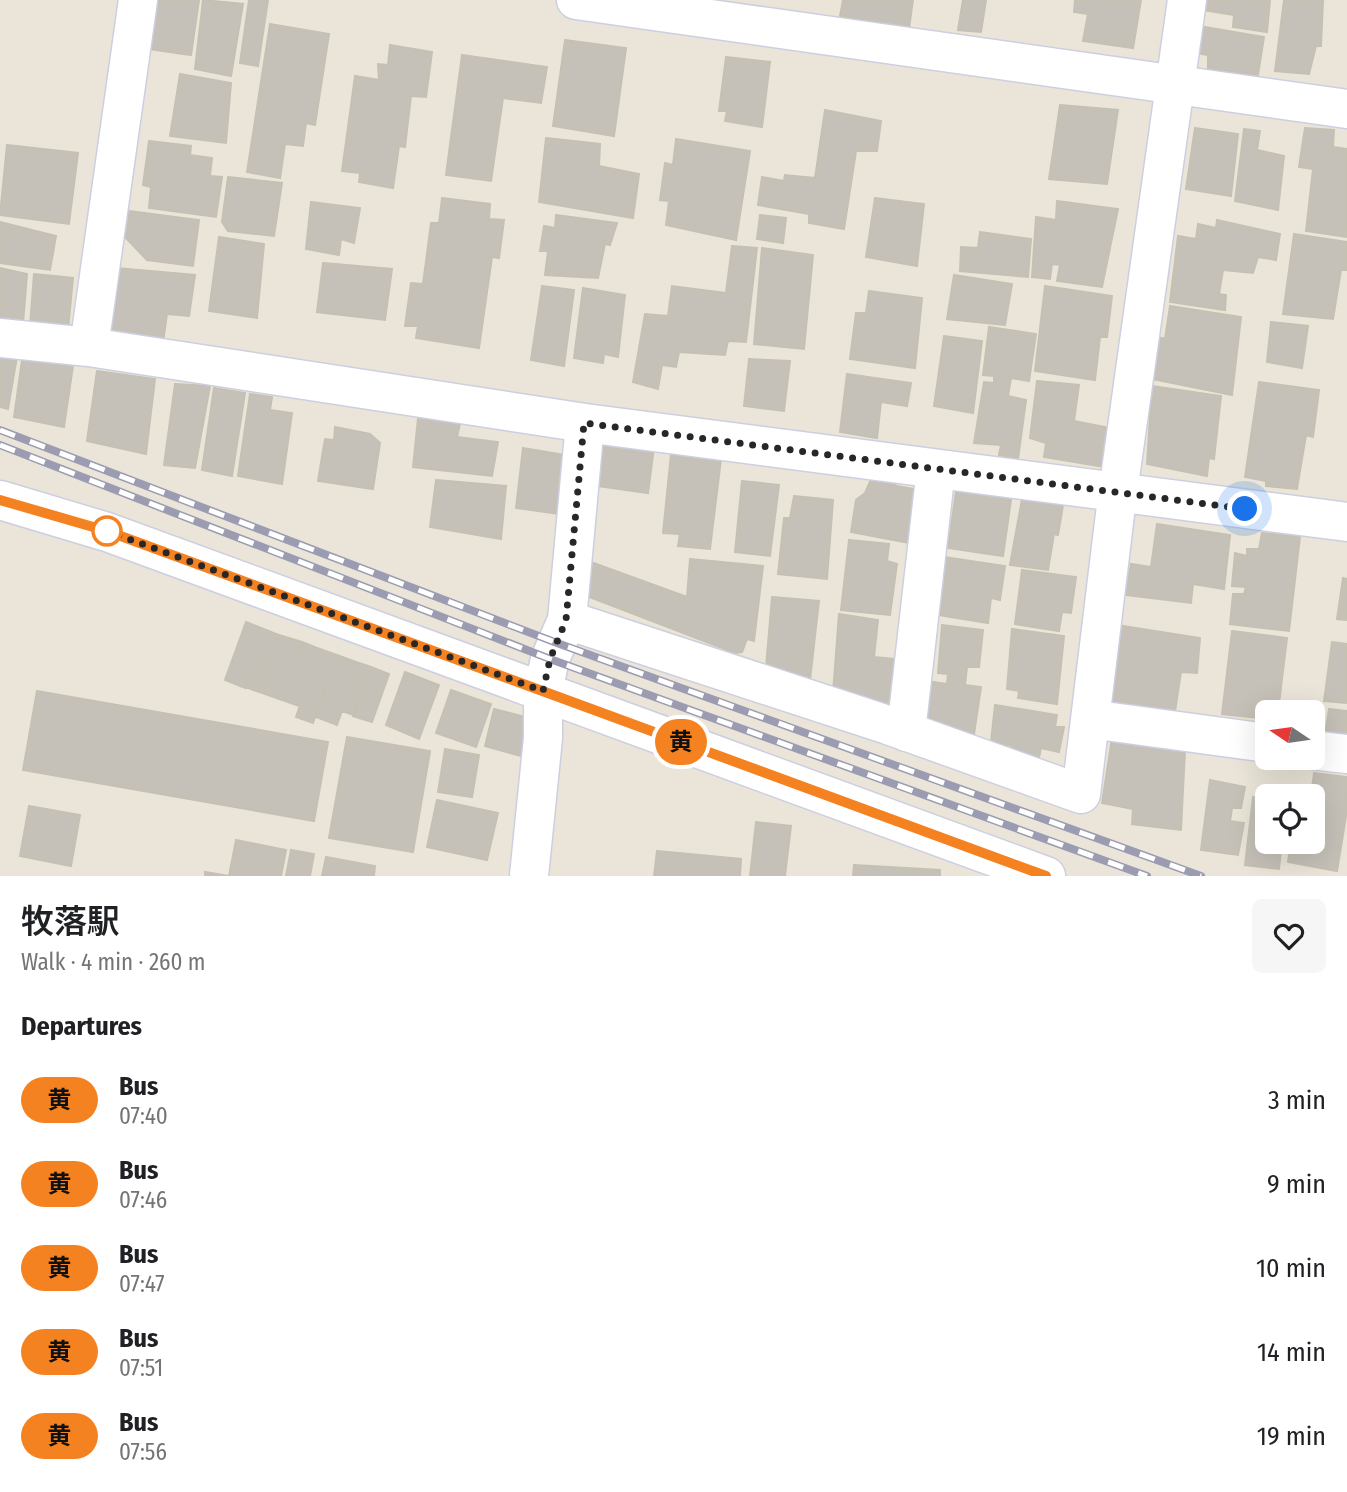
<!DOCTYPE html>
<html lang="en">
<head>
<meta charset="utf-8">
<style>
  :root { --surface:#fff; --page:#f6f6f6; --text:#202124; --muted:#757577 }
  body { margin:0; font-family:"Fira Sans Condensed","Noto Sans JP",sans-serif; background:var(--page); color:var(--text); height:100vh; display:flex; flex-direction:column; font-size:26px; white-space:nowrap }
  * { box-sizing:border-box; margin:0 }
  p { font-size:23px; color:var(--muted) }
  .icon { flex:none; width:38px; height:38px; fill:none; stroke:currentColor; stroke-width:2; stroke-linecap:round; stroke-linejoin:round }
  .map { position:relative; height:876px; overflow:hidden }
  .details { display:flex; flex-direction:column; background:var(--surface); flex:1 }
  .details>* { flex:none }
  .badge { padding:0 14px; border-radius:23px; font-size:24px; line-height:46px }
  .needle { width:46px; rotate:283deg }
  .buttons { position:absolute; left:1255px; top:700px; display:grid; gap:14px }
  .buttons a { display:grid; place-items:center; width:70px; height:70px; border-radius:10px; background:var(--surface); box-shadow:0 7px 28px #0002; font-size:35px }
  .you { position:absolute; width:35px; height:35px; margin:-18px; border:5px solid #fff; border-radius:50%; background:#1a73e8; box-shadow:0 0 0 10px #1a73e833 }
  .map>.badge { position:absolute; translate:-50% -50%; box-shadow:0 0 0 4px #fff }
  h2 { padding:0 21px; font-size:26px; line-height:63px }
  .round { display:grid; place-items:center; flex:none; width:74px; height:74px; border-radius:10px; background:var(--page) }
  .overview { display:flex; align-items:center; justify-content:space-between; height:119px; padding:0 21px }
  h1 { font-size:33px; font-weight:600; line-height:52px }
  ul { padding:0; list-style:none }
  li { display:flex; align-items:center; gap:21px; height:84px; padding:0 21px }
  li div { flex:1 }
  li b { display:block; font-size:26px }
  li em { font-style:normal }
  li .badge { min-width:77px; font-weight:700; text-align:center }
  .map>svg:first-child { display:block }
  .building { fill:#c5c1b8; stroke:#c5c1b2; stroke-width:2 }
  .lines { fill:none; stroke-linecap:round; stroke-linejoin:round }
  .street-casing { stroke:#cdcfe1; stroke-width:41 }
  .secondary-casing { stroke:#cdcfe1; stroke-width:41 }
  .street { stroke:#fff; stroke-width:38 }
  .secondary { stroke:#fff; stroke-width:38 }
  .rail-casing { stroke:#9b9cb2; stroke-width:8 }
  .rail { stroke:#fff; stroke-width:5; stroke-dasharray:16; stroke-linecap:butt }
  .line-casing { stroke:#fff; stroke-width:16 }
  .line { stroke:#f58220; stroke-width:10 }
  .walk { stroke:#272727; stroke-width:7; stroke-dasharray:0 12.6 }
  .stop-dot { fill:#fff; stroke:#f58220; stroke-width:3.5 }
</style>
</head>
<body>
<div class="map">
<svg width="1347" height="876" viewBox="0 0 1347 876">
  <rect width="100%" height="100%" fill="#eae5d8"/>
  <path class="building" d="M154 0H199L191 55 148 49Z
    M203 0 243 4 231 76 195 69Z
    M249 0H268L258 66 240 63Z
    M843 0H913L909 28 840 16Z
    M963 0H986L981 32 958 30Z
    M1075 0H1141L1133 48 1083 41 1088 14 1074 12Z
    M1203 0H1270L1267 32 1233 27 1234 15 1202 10Z
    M1284 0H1323L1321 46H1316L1309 74 1275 71Z
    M270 24 329 34 315 125 306 123 303 146 285 144 280 178 247 172Z
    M1199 26 1264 37 1258 75 1208 69V55L1196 53Z
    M565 40 626 48 614 136 553 126Z
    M390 45 432 52 426 97 411 96 405 147 399 146 393 188 359 182 360 173 342 171 355 76 379 80 378 64 388 65Z
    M462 55 547 67 541 103 503 98 491 181 446 175Z
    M726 57 770 62 762 127 725 121 727 111H719Z
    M180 74 231 83 226 143 170 136Z
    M1060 105 1118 110 1107 184 1049 179Z
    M825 110 881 121 877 151H856L844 229 809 223V214L758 205 762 177 784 181 785 175 815 178Z
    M1195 128 1238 134 1231 196 1186 189Z
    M1305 128 1334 130 1333 147 1347 149V237L1306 231 1313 169 1299 167Z
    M1244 129 1260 131 1257 150 1284 156 1278 210 1235 201Z
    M546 138 600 144 599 166 639 174 633 218 539 202Z
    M676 139 750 151 736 240 666 225 669 201 660 200 665 163 673 165Z
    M149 141 191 146 190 155 212 158 210 176 222 177 216 217 149 208 151 187 143 185Z
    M7 145 78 153 69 224 0 215Z
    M228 177 282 183 274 236 228 231 222 222Z
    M442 198 490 204 489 219 504 220 499 258 492 257 479 348 416 338 418 326H405L411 283 423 284 431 223H439Z
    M875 198 924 204 917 266 866 257Z
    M1057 201 1118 209 1102 287 1057 281 1060 265 1052 264 1050 279 1032 277 1036 217 1056 220Z
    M311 202 360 208 354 243 341 239 339 255 306 249Z
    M129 211 199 220 193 266 147 260 123 235Z
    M556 215 617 223 610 245 605 244 598 278 545 275 548 251H540L544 226 555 228Z
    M760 215 786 218 783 243 757 239Z
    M1217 220 1280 234 1276 260 1258 257 1253 273 1223 270 1219 294 1226 295 1225 310 1170 302 1178 236 1196 239 1198 224 1216 228Z
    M0 222 56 236 50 270 0 263Z
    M980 232 1031 239 1028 277 960 271 961 247 978 248Z
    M1294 234 1347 242V270H1341L1333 319 1283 314Z
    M219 237 264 244 257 318 209 311Z
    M732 246 757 248 746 342 728 341 725 355 679 352 676 367 662 365 658 389 633 382 645 314 668 316 672 286 726 293Z
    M762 248 813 255 804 349 754 344Z
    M323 263 392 269 385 320 317 312Z
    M0 268 27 274 23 323 0 319Z
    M116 268 195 275 189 316 167 314 163 342 106 331Z
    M34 274 73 278 68 330 30 326Z
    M954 275 1012 284 1005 325 947 319Z
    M542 286 574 290 564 366 531 360Z
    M1045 286 1112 296 1107 337H1100L1095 380 1035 371Z
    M583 288 625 295 618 357 604 354 603 363 574 358Z
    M869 291 922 298 915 368 850 359 856 313H866Z
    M1170 306 1241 317 1232 395 1152 379 1158 337 1165 339Z
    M1271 322 1308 326 1302 368 1267 362Z
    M989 327 1036 334 1029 381 1011 378 1008 396 1026 400 1018 459 999 455 1001 445 974 443 984 382 994 383V376L983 375Z
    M944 336 982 341 973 413 934 406Z
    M0 349 18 351 8 409 0 407Z
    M23 353 74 359 64 427 14 417Z
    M749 359 790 361 784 411 744 406Z
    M97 371 155 379 146 454 87 441Z
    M847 374 911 383 907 406 881 402 877 438 840 432Z
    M1037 381 1079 385 1074 421 1110 428 1105 467 1044 457 1046 443 1030 438Z
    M1259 382 1319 390 1313 437 1306 435 1297 489 1266 486V481L1245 477Z
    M175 384 210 386 195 468 164 465Z
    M1152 386 1221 396 1214 459 1209 458 1207 476 1147 464Z
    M214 388 245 393 232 476 202 470Z
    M250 394 272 397 270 410 292 413 282 484 238 476Z
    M419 409 462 415 457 437 498 442 492 476 413 467Z
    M335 427 370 434 380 443 373 489 318 481 325 439 334 440Z
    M604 439 654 447 648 493 590 485Z
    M523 448 565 455 560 514 516 508Z
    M671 454 721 459 710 549 678 546 680 534 663 533Z
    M873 475 894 480 896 486 926 491 920 545 851 532 856 500 865 493Z
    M436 480 506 486 501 539 430 527Z
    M742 481 779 485 770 556 735 552Z
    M957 485 1012 493 1003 556 948 548Z
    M794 496 833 500 827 579 778 574 784 518H790Z
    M1022 499 1063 505 1058 535 1054 534 1048 570 1010 565Z
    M1157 524 1230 535 1224 589 1193 584 1191 603 1125 595 1131 564 1151 567Z
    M1262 533 1300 537 1289 631 1230 624 1233 594H1244L1246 587 1232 586 1235 553 1247 556V549H1259Z
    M849 540 889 544 887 561 897 564 890 615 841 610Z
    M944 557 1005 566 1000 600 991 598 988 623 938 615Z
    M690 559 763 566 754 641 747 639 742 652 735 653 587 596 588 561 687 597Z
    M1022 570 1076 577 1071 613 1062 612 1059 631 1015 624Z
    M1343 578 1347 579V620L1337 619Z
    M772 597 819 601 810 680 766 667Z
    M839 614 878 620 874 657 894 659 889 704 833 693Z
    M246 622 266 630 245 688 225 680Z
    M942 625 983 630 979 667H967L965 685 981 687 973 741 922 731 926 681 947 684 948 674 938 673Z
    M1123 626 1200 638 1197 673 1181 672 1174 718 1111 707Z
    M1012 629 1064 636 1057 704 1018 698 1019 691 1007 689Z
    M266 630 279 635 259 692 245 687Z
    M1232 631 1287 638 1278 712H1267V719L1222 714Z
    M279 635 302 642 282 700 259 692Z
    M302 642 320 649 299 706 282 700Z
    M1332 642 1347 644V703L1324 701Z
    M320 649 337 655 313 723 296 717Z
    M337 655 359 663 337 725 316 717Z
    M359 663 371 667 354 715 342 711Z
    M371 667 389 674 372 722 353 716Z
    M405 672 439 685 419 739 386 725Z
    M451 690 491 704 476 747 436 733Z
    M37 691 328 742 314 821 23 770Z
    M995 705 1057 715 1055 727H1064L1059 752 1041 748 1036 772 1008 763 1012 746 991 742Z
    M494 709 525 717 521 729 538 734 532 759 485 746Z
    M1329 709 1347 711V745L1324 742Z
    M347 737 430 751 413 852 329 838Z
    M1112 738 1185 750 1181 830 1132 824 1133 809 1102 803Z
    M445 749 479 755 472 797 438 792Z
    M1314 773 1347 777V810L1337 871 1288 862 1291 842H1312V796H1311Z
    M1210 780 1245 787 1241 808H1232L1230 821 1244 823 1238 855 1201 850Z
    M1253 797 1267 799V842H1282L1279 869 1245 865Z
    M437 800 498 813 487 860 427 847Z
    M29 806 80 815 71 866 20 856Z
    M756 822 791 826 785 876H750Z
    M236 840 286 850 281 876H205V872L229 876Z
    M291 850 314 854 310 876H286Z
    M657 851 741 859 740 876H654Z
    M326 857 375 866 374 876H322Z
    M854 865 940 870V876H853Z"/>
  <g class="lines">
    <defs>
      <path id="street" d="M576 0 1347 109
        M0 338 89 347 585 423 1347 522
        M89 347 138 0
        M567 620 888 725 1081 794 1116 506 1187 0
        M1090 719 1267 743
        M906 732 936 469
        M1312 750 1347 754
        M529 876 543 738V691L550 659 567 620 585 423"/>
      <path id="secondary" d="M0 500 107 532 1046 876"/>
    </defs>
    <use href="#street" class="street-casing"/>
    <use href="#secondary" class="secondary-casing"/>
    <use href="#street" class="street"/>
    <use href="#secondary" class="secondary"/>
    <defs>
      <path id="rail" d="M0 430 557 643 1201 876
        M0 445 550 659 1147 876"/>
    </defs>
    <use href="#rail" class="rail-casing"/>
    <use href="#rail" class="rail"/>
  </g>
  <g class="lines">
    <defs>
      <path id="line" d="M0 500 107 531 1046 876"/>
    </defs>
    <use href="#line" class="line-casing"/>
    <use href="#line" class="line"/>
    <path class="walk" d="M107 531 543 691 550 659 566 620 584 423 1245 509"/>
  </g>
  <circle class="stop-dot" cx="107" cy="531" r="14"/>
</svg>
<div class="buttons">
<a><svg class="needle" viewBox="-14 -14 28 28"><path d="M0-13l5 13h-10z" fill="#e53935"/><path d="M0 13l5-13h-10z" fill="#757577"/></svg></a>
<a><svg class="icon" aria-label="locate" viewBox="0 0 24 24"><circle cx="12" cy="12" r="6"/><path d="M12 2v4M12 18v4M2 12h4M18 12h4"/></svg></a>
</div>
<div class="you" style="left:1245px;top:509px"></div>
<b class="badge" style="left:681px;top:742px;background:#f58220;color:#111">黄</b>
</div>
<section class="details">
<div class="overview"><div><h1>牧落駅</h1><p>Walk · 4 min · 260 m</p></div><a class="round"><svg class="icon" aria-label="heart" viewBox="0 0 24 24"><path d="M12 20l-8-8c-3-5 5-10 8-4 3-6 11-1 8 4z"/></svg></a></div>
<h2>Departures</h2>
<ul>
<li><span class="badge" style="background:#f58220;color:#111">黄</span><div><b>Bus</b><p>07:40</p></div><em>3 min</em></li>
<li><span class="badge" style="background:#f58220;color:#111">黄</span><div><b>Bus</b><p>07:46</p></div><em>9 min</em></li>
<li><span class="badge" style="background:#f58220;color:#111">黄</span><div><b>Bus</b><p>07:47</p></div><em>10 min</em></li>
<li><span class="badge" style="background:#f58220;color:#111">黄</span><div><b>Bus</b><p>07:51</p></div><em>14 min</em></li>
<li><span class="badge" style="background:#f58220;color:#111">黄</span><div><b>Bus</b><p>07:56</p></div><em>19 min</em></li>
</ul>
</section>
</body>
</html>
